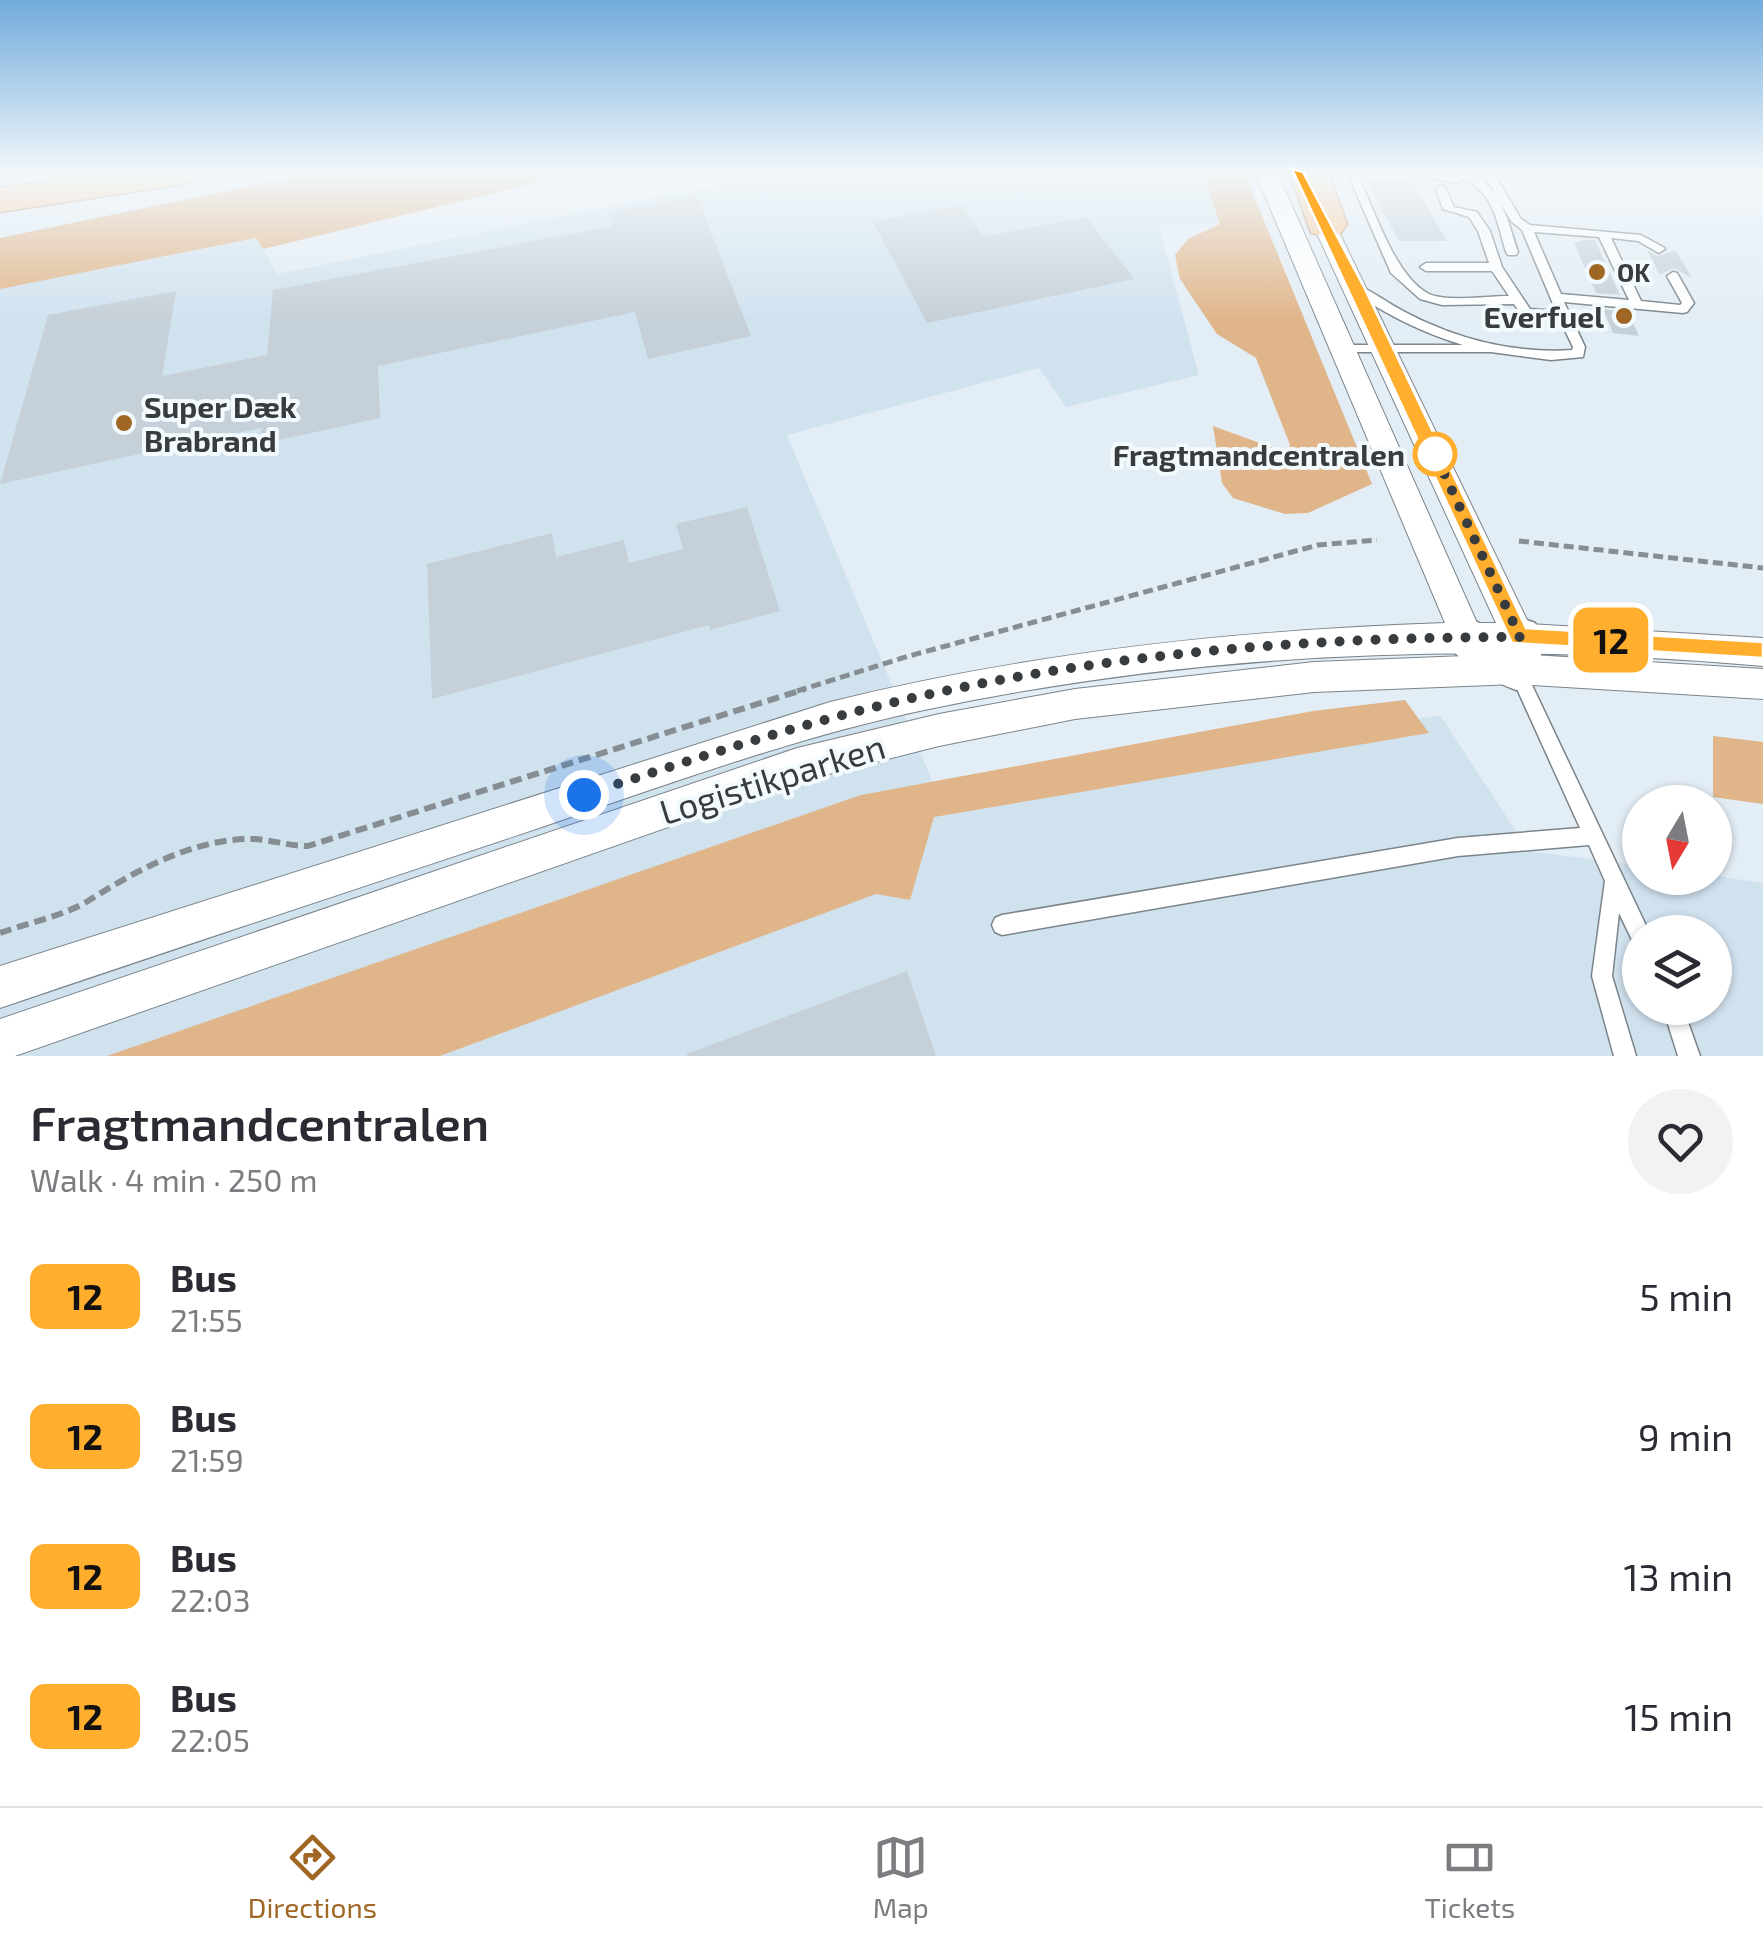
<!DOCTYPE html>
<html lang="en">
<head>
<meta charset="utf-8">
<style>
  :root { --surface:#fff; --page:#f2f2f3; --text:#2b2b33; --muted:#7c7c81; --line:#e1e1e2; --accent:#9f6624 }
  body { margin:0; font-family:"Exo 2",sans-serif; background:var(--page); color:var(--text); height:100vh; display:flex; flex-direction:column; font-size:38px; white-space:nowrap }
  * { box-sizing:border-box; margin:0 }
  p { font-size:32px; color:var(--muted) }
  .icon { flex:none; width:55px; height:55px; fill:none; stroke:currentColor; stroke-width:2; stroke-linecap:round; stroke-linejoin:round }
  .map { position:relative; height:1056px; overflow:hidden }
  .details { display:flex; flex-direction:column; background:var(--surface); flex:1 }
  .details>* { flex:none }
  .badge { padding:0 20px; border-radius:15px; font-size:35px; line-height:65px }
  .needle { width:65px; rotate:190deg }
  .buttons { position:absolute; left:1622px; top:785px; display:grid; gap:20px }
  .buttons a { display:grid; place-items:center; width:110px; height:110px; border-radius:50%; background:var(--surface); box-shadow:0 2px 8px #0004; font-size:50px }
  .you { position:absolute; width:50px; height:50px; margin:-25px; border:8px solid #fff; border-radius:50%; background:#1a73e8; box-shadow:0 0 0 15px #1a73e833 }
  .map>.badge { position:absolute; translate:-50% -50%; box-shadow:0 0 0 5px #fff }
  .round { display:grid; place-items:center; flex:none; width:105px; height:105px; border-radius:52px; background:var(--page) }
  .overview { display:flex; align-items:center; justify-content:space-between; height:170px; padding:0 30px }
  h1 { font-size:48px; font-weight:600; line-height:75px }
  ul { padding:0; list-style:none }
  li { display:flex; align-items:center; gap:30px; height:140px; padding:0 30px }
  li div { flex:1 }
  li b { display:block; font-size:38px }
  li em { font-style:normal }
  li .badge { min-width:110px; font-weight:700; text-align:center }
  .tabs { display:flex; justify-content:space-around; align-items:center; height:140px; border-top:2px solid var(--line); background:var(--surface); font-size:28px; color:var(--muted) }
  .tabs a { display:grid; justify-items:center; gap:5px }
  .tabs .current { color:var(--accent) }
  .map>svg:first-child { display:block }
  .built { fill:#d1e2ef; fill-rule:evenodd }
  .green { fill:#e0b58a }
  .building { fill:#c6d0d8 }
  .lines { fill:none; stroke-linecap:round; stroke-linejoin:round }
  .lane-casing { stroke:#7a848a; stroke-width:3 }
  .street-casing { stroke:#7a848a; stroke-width:2 }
  .secondary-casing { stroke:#7a848a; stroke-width:3 }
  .highway-casing { stroke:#b89878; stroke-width:3 }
  .path-far1 { stroke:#878e93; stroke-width:5; stroke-dasharray:10 5; stroke-linecap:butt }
  .path { stroke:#878e93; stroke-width:6; stroke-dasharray:12 6; stroke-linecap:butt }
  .lane { fill:#fff; fill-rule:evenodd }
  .street { fill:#fff; fill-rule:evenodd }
  .secondary { fill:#fff; fill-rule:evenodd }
  .highway { fill:#fdc997; fill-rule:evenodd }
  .line { fill:#ffae2d; stroke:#fff; stroke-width:2.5 }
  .walk { stroke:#383c3f; stroke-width:10; stroke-dasharray:0 18 }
  .poi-dot { fill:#9f6624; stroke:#f3fafe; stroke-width:4 }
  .stop-dot { fill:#fff; stroke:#ffae2d; stroke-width:5 }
  .labels { text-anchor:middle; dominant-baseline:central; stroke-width:8; stroke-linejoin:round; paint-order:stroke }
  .far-poi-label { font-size:25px; font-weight:bold; fill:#383c3f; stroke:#f3fafe; text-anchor:start }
  .poi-label { font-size:30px; font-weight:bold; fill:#383c3f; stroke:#f3fafe; text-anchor:end }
  .stop-label { font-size:30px; font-weight:bold; fill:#383c3f; stroke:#f3fafe; text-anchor:end }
  .near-street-label { font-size:35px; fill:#383c3f; stroke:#f3fafe }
</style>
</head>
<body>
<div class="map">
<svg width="1763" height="1056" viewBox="0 0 1763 1056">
  <rect width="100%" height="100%" fill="#e3edf5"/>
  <path class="built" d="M715 172H1201L1218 223 1158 224 1199 375 1066 407 1039 368 787 435 941 802 1440 715 1529 851 1640 866V878L1715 876 1763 883V1056H0V289L257 238 277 274 716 185ZM1640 932H1715V1008H1640Z"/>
  <path class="green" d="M319 172H581L263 249 256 238 0 289V238Z
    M1202 172H1244L1372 484 1308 513 1285 514 1233 498 1222 483 1213 426 1287 453 1290 445 1256 358 1217 334 1180 279 1175 255 1188 239 1220 224Z
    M1405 700 1429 733 934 817 910 900 876 894 440 1056H107L861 795 1313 711Z
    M1713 736 1763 742V804L1713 797Z"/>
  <path class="building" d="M1365 179H1411L1447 241H1399Z
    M697 196 751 336 648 359 635 312 378 366 380 418 260 444 261 428 0 484 48 315 176 291 162 376 267 355 273 290 613 226 609 213Z
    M962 205 983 237 1086 217 1134 279 927 323 873 222Z
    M1583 240H1595L1620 295 1596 293 1574 243Z
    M1647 250 1657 256 1676 251 1692 278 1674 268 1660 275Z
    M1603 309 1628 312 1639 336 1613 333Z
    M747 507 780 611 710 630 709 625 432 699 427 564 552 533 556 557 624 540 629 563 683 549 676 524Z
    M907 971 936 1056H687V1054Z"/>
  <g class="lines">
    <defs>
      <path id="lane" d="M1347 172H1357C1373 207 1395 277 1429 294 1447 302 1488 296 1509 296L1492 271H1426L1420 267 1426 263H1489L1478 231 1469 217 1443 209 1436 189 1441 186 1446 189 1454 207 1477 212 1490 231 1502 267 1530 309 1556 311 1522 230 1511 221 1483 172H1493L1521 219 1530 225 1641 235 1663 247 1665 249 1659 253 1638 241 1611 238 1641 301 1680 305 1682 303 1667 276 1673 272 1677 273 1694 303 1687 312 1683 313 1564 302 1585 347 1583 357 1551 360 1491 352H1337L1336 349 1342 345H1463C1423 333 1387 315 1353 292V286L1357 285C1374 292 1389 304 1405 312 1456 339 1514 354 1572 350L1573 347 1560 320 1522 316 1514 304 1442 305 1420 299 1391 273ZM1534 232 1599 237 1629 300 1561 294Z
        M1406 172H1430L1461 180 1456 183Z
        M1446 172C1499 172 1504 210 1518 252L1516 255H1508L1506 252C1499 230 1495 200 1475 186 1466 179 1455 177 1446 172Z
        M1516 662 1522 664 1649 932H1640V945L1633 942 1619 913 1612 976 1636 1056H1614L1592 976 1605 881 1589 845 1458 856 1002 935 995 932 992 925 995 918 1002 915 1458 838 1580 828 1508 669 1510 664Z
        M1663 1008H1683L1700 1056H1678Z"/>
      <path id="street" d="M1255 172H1277L1477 623H1496L1302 201 1305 196 1313 194 1324 201 1529 624 1763 638V666C1483 641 1205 651 929 709 795 737 666 785 536 829 358 889 178 947 0 1008V966L830 702C1032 652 1237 630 1445 623Z
        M1516 654 1763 669V699L1516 684 1314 692 1075 719 939 746 797 782 15 1056H0V1019L797 748 939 714 1075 689 1314 662Z"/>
      <path id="secondary" d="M1467 617 1498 632 1503 623 1519 617 1535 623C1545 643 1542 664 1533 684L1516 690C1490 680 1456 662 1444 637L1451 623Z"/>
      <path id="highway" d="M106 172H204L199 180 185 184 0 212V188Z
        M1289 172H1328L1347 224 1341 233 1326 236 1311 233Z"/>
    </defs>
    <use href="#lane" class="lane-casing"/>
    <use href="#street" class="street-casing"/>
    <use href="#secondary" class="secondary-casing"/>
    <use href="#highway" class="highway-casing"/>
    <path class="path-far1" d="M1519 541 1763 568
      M797 691 909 656 1318 545 1377 540"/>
    <path class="path" d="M0 933C28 923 63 916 88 901 137 870 194 838 254 839 272 840 289 846 308 846L805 689"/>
    <use href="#lane" class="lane"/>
    <use href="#street" class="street"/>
    <use href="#secondary" class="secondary"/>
    <use href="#highway" class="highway"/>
  </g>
  <linearGradient id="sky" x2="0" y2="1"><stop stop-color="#71abdb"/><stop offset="0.54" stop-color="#f2f7fa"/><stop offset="1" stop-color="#f2f7fa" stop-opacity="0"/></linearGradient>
  <rect width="1763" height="320" fill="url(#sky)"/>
  <path class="line" d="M1292 169 1303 172 1365 289 1526 628 1763 642V658L1512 643Z"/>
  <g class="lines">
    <path class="walk" d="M584 795C697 758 810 720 926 695 1121 652 1319 637 1520 637L1435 454"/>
  </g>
  <g class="poi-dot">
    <circle cx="1597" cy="272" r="10"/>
    <circle cx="1624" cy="316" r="10"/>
    <circle cx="124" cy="423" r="10"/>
  </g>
  <circle class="stop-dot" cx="1435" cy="454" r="20"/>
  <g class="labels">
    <g class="far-poi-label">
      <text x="1617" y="272">OK</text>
    </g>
    <g class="poi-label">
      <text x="1604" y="316">Everfuel</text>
      <text x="144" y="406" text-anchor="start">Super Dæk<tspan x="144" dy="34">Brabrand</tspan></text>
    </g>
    <g class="stop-label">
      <text x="1405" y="454">Fragtmandcentralen</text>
    </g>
    <g class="near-street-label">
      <text transform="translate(772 778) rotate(-17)">Logistikparken</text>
    </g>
  </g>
</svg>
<div class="buttons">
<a><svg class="needle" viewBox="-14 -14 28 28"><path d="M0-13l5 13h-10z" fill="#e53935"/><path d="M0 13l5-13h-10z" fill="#7c7c81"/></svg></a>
<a><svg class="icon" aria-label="layers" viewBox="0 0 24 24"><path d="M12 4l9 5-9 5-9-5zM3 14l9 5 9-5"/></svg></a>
</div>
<div class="you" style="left:584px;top:795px"></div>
<b class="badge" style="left:1611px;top:640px;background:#ffae2d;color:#111">12</b>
</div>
<section class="details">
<div class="overview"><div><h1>Fragtmandcentralen</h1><p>Walk · 4 min · 250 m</p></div><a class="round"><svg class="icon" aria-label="heart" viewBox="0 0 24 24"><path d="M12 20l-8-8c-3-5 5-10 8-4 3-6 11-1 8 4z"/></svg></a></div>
<ul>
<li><span class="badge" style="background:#ffae2d;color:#111">12</span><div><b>Bus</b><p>21:55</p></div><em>5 min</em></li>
<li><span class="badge" style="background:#ffae2d;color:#111">12</span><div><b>Bus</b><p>21:59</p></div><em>9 min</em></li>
<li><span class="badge" style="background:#ffae2d;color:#111">12</span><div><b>Bus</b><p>22:03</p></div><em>13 min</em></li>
<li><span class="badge" style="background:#ffae2d;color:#111">12</span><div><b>Bus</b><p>22:05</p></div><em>15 min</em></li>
</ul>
</section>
<nav class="tabs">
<a class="current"><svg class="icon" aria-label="directions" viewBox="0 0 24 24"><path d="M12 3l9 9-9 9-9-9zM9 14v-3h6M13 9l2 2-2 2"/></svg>Directions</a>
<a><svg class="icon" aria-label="map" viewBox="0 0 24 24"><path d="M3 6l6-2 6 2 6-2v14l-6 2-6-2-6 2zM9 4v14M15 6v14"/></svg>Map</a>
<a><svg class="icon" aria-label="tickets" viewBox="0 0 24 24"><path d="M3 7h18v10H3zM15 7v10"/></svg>Tickets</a>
</nav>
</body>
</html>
